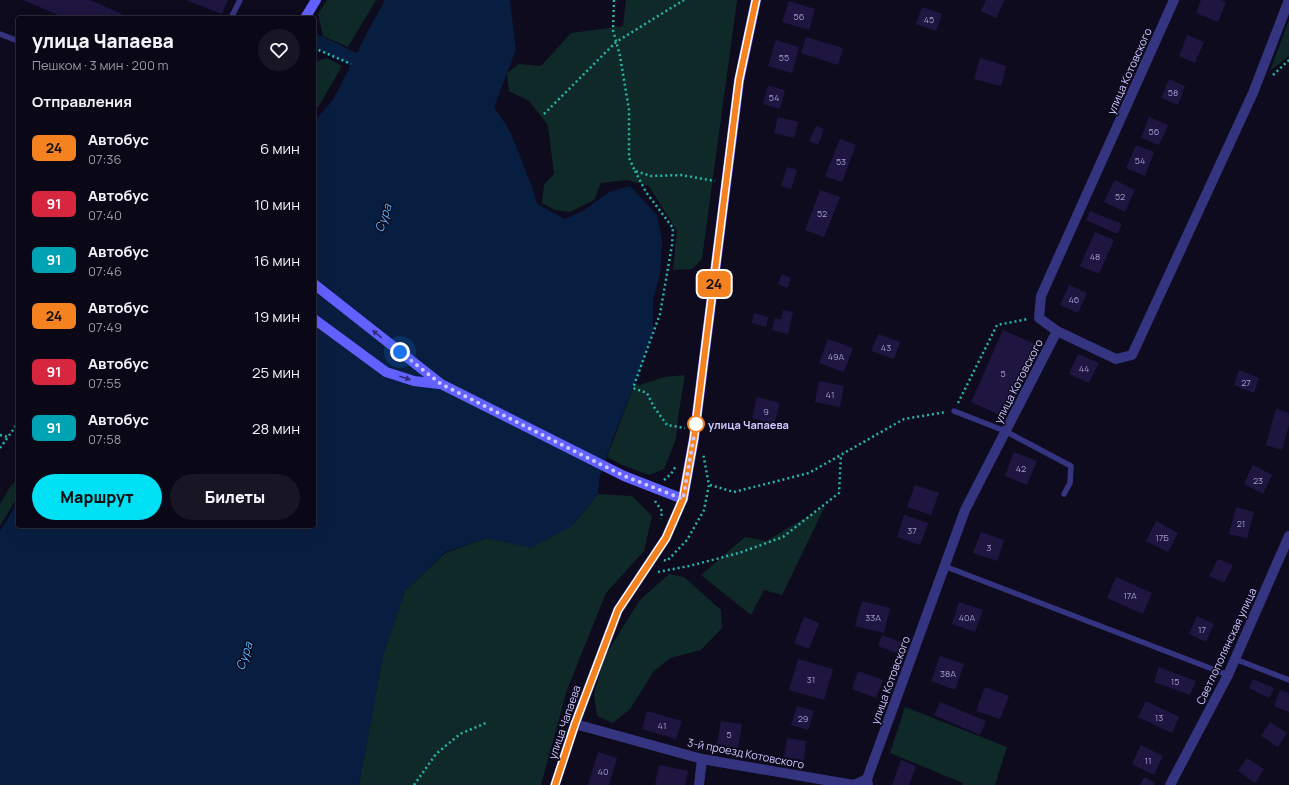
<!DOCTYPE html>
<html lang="ru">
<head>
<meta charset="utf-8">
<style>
  :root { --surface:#0a0817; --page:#181624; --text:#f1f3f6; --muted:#999aa1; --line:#2a2936; --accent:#00e0f4 }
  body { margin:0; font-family:Manrope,sans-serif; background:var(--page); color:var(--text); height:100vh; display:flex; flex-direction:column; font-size:15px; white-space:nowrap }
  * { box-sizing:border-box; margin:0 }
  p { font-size:13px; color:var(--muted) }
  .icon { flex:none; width:22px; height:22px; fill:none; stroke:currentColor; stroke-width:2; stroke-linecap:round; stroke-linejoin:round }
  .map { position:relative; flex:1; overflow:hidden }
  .panel { position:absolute; left:16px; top:16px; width:300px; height:512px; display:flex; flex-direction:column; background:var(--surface); border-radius:4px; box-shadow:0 4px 16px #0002,0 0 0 1px var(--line) }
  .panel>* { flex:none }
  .badge { padding:0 8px; border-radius:6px; font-size:14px; line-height:26px }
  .you { position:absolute; width:20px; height:20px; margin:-10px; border:3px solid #fff; border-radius:50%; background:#1a73e8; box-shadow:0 0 0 6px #1a73e833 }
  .map>.badge { position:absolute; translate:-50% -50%; box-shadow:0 0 0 2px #fff }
  h2 { padding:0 16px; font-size:15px; line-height:36px }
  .round { display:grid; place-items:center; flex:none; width:42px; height:42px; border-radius:21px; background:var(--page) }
  .summary { display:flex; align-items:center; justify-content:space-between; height:68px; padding:0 16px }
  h1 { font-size:19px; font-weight:800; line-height:30px }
  .action { display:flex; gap:8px; margin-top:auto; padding:8px 16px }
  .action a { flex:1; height:46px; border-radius:24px; background:var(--accent); color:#111; font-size:16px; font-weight:800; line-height:46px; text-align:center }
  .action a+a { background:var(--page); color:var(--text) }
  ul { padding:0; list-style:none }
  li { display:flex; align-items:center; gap:12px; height:56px; padding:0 16px }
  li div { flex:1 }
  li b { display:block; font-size:15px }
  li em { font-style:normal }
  li .badge { min-width:44px; font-weight:700; text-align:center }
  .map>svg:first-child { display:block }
  .green { fill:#0e2928 }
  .water { fill:#081e41 }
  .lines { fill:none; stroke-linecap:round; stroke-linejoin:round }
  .canal { stroke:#081e41; stroke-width:14 }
  .building { fill:#1e1641 }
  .path { stroke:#27b6aa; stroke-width:2.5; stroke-dasharray:2 3; stroke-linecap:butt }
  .service { stroke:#353481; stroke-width:5.5 }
  .minor { stroke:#353481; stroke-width:10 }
  .tertiary { stroke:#353481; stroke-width:10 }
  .secondary { stroke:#6260ff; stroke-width:10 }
  .oneway { fill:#302d79 }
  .line-casing { stroke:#fff; stroke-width:9 }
  .line { stroke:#f58220; stroke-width:6 }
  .walk { stroke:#cfc9ff; stroke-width:4; stroke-dasharray:0 7.2 }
  .stop-dot { fill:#fff; stroke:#f58220; stroke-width:2 }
  .labels { text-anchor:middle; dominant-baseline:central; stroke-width:3; stroke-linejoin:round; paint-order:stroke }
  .number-label { font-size:9px; fill:#a39cd0 }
  .street-label { font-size:11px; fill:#cfc9ff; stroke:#0e0b1f }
  .stop-label { font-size:11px; font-weight:bold; fill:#cfc9ff; stroke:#0e0b1f; text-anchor:start }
  .water-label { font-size:12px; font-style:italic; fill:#57b4ff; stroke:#0e0b1f }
</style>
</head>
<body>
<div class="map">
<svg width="1289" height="785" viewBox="0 0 1289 785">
  <rect width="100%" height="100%" fill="#0e0b1f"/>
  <path class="green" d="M327 0H376L348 47 323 36 318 14Z
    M626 0H737L702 259 692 269 673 270 677 231 649 186 627 180 601 183 594 200 570 212 555 210 542 203 544 185 554 174 548 125 529 101 509 91 507 73 519 64 541 66 571 33 623 26Z
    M1289 20V56L1270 71Z
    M327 58 342 66 319 106 314 111V62Z
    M685 375 678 417 676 439 664 469 649 475 622 465 607 457 635 383 640 385 664 377Z
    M18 479V496L0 526V504L10 487Z
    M598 494 632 496 652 516 644 551 606 593 567 690 541 785H359L383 655 405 591 445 553 487 538 572 526Z
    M825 506 782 595 764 590 751 615 701 575 745 537 766 541Z
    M669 574 684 577 721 610 722 628 701 650 670 658 654 671 630 709 613 723 597 716 594 694 605 656 639 601Z
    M905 707 1007 747 995 785H962L963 783 890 753Z"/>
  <path class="water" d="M384 0H510L516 50 494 107 510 131 534 192 537 204 565 219 583 211 609 192 630 186 657 215 662 241 660 273 653 300V332L644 360 613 438 599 479 598 494 572 526 531 548 487 538 445 552 405 591 383 655 359 785H0V531L18 502V526H314V122L333 100 369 29 383 4Z"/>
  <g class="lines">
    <path class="canal" d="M318 42 353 59"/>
  </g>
  <path class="building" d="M23 0H90L122 14 120 18H65Z
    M186 0H228L222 14Z
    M986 0H1005L996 18 981 11Z
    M1201 0H1221L1226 2 1218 22 1196 13Z
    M789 1 815 9 809 30 782 22Z
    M922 7 942 14 936 31 916 24Z
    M1187 35 1204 42 1195 63 1179 56Z
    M806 37 843 48 838 65 801 53Z
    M776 40 799 47 792 73 768 66Z
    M980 58 1006 66 1001 86 974 79Z
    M1169 79 1185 86 1178 105 1161 98Z
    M768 86 785 90 780 109 763 104Z
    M778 117 798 122 794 138 774 133Z
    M1149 117 1168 125 1159 145 1141 138Z
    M816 126 824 129 818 145 809 141Z
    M840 139 856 145 842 182 825 176Z
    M1136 145 1154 152 1145 176 1126 168Z
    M787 167 797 170 791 189 781 186Z
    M1115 180 1135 190 1125 212 1104 202Z
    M820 190 840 197 824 237 805 230Z
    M1090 211 1122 224 1117 234 1086 220Z
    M1095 232 1114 240 1099 274 1080 266Z
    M782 274 791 278 787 288 778 284Z
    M1069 285 1087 293 1078 313 1060 305Z
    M783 310 793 312 788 334 772 330 775 318 781 319Z
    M754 313 768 317 766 327 752 323Z
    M1003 330 1035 344 1002 416 971 402Z
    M878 334 900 342 894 359 871 351Z
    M828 339 853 348 844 372 819 363Z
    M1078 354 1099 363 1089 383 1069 374Z
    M1239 370 1259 378 1254 393 1234 385Z
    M819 381 844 386 840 407 815 402Z
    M757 397 780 403 774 424 752 418Z
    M1276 409 1289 413V425L1282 450 1266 445Z
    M1014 452 1037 461 1027 485 1005 476Z
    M1253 465 1272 475 1263 494 1244 484Z
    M915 485 939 493 931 515 907 507Z
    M1236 507 1254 512 1247 538 1229 534Z
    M904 515 928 523 920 545 897 537Z
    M1156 521 1178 533 1168 552 1146 541Z
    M981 532 1004 540 997 561 973 553Z
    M1218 559 1233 565 1224 583 1209 576Z
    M1116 577 1152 593 1143 614 1107 598Z
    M862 601 890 608 884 633 855 626Z
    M959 602 983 610 975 632 952 624Z
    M1197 616 1214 624 1206 642 1189 634Z
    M804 617 819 623 809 649 794 643Z
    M882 635 903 643 899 654 878 646Z
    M940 656 964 664 955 690 931 681Z
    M798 659 833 669 824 700 789 690Z
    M1159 667 1196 681 1190 695 1154 682Z
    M858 671 883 680 876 698 852 689Z
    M1253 679 1274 688 1269 698 1249 688Z
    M985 687 1009 696 1000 719 976 711Z
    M1280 690 1289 693V712L1274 706Z
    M1146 701 1179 717 1172 733 1138 717Z
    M940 702 986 721 980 735 934 715Z
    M797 706 814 711 808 730 791 725Z
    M647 711 682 721 676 739 642 729Z
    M721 721 742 724 738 748 717 744Z
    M1270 722 1287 733 1278 747 1261 736Z
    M787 738 806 741 804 760 784 757Z
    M1141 745 1163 756 1154 775 1132 764Z
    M598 752 617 758 609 785H588Z
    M1247 758 1264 769 1255 783 1238 771Z
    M901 760 916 766 909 785H892Z
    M659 765 688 771 685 785H655Z
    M1144 777 1155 783 1154 785H1140Z"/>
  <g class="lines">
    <path class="path" d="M614 0 613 30 620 56 629 110V158L635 171 651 176 681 175 715 181
      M314 48 351 64
      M1273 75 1289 60
      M544 114 616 42 684 0
      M635 171 646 192 673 228 672 245 660 314 633 388 647 393 654 407 667 425 685 428
      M958 403 997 325 1028 319
      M0 435 8 437 18 423
      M0 448 8 437
      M664 480 671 474 676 466
      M710 485 734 492 809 473 904 419 946 412
      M655 501 662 511 661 519
      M664 560 667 561 687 540 704 510 709 485 703 453
      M658 572 689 566 739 553 783 537 839 493 841 455
      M414 785 436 754 460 734 488 722"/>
    <path class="service" d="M231 18 240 0
      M0 34 18 41
      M954 411 1005 431 1071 466 1070 483 1064 494
      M944 566 1228 675
      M1235 659 1289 680"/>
    <path class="minor" d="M1057 331 1116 359 1132 355 1253 93 1289 0
      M575 724 702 759 854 785 867 779
      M699 785 702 759
      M868 785 867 779 965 510 1057 331 1039 318 1041 296 1174 0
      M1170 785 1228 675 1289 536"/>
    <path class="tertiary" d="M555 785 575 724 618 610 666 538 683 499"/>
    <path class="secondary" d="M305 18 316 0
      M314 284 441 384 624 476 683 499 694 438 739 81 756 0
      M314 319 386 372 414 381 439 384"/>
  </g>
  <defs><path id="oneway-solid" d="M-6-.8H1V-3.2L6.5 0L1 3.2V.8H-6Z"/></defs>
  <g class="oneway">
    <use href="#oneway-solid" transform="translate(377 334) rotate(-141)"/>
    <use href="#oneway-solid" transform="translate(405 378) rotate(17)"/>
  </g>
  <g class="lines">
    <defs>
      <path id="line" d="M555 785 575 724 618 610 666 538 683 499 694 438 739 80 756 0"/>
    </defs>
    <use href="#line" class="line-casing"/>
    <use href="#line" class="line"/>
    <path class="walk" d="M400 352 441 384 624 476 683 499 696 424"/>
  </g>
  <circle class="stop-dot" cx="696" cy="424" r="8"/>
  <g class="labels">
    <g class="number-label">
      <text x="799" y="16">56</text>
      <text x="929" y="19">45</text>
      <text x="784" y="57">55</text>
      <text x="1173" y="92">58</text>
      <text x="774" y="97">54</text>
      <text x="1154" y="131">56</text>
      <text x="1140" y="160">54</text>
      <text x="841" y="161">53</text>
      <text x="1120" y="196">52</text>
      <text x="822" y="213">52</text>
      <text x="1095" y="256">48</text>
      <text x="1074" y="299">46</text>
      <text x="886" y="347">43</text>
      <text x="836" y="356">49А</text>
      <text x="1084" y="368">44</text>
      <text x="1003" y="373">5</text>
      <text x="1246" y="382">27</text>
      <text x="830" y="394">41</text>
      <text x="766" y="411">9</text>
      <text x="1021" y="468">42</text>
      <text x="1258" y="480">23</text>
      <text x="1241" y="523">21</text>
      <text x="912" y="530">37</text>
      <text x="1162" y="537">17Б</text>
      <text x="989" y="547">3</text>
      <text x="1130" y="595">17А</text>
      <text x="873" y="617">33А</text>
      <text x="967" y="617">40А</text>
      <text x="1202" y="629">17</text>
      <text x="948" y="673">38А</text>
      <text x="811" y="679">31</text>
      <text x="1175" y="681">15</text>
      <text x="1159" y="717">13</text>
      <text x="803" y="718">29</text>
      <text x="662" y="725">41</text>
      <text x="729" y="734">5</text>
      <text x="1148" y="760">11</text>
      <text x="603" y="771">40</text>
    </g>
    <g class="street-label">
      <text transform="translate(1129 71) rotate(-66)">улица Котовского</text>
      <text transform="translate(1018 381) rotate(-63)">улица Котовского</text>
      <text transform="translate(1226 646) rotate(-65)">Светлополянская улица</text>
      <text transform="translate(890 680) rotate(-70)">улица Котовского</text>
      <text transform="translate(564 722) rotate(-71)">улица Чапаева</text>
      <text transform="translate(746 753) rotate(11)">3-й проезд Котовского</text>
    </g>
    <g class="stop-label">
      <text x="708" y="424">улица Чапаева</text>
    </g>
    <g class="water-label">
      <text transform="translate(383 218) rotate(-72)">Сура</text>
      <text transform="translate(244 656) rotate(-72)">Сура</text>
    </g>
  </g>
</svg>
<div class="you" style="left:400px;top:352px"></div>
<b class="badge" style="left:714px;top:284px;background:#f58220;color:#111">24</b>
<section class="panel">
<div class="summary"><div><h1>улица Чапаева</h1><p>Пешком · 3 мин · 200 m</p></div><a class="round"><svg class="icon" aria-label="heart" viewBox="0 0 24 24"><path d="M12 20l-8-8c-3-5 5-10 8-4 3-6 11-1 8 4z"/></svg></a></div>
<h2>Отправления</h2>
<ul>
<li><span class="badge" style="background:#f58220;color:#111">24</span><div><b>Автобус</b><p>07:36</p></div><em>6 мин</em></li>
<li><span class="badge" style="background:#d7263d;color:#fff">91</span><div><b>Автобус</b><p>07:40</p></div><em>10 мин</em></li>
<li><span class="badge" style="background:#00a3b4;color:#fff">91</span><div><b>Автобус</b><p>07:46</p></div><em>16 мин</em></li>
<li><span class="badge" style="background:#f58220;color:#111">24</span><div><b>Автобус</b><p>07:49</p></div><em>19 мин</em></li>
<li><span class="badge" style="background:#d7263d;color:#fff">91</span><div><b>Автобус</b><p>07:55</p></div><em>25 мин</em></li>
<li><span class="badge" style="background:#00a3b4;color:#fff">91</span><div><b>Автобус</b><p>07:58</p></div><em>28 мин</em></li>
</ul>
<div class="action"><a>Маршрут</a><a>Билеты</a></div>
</section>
</div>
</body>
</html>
